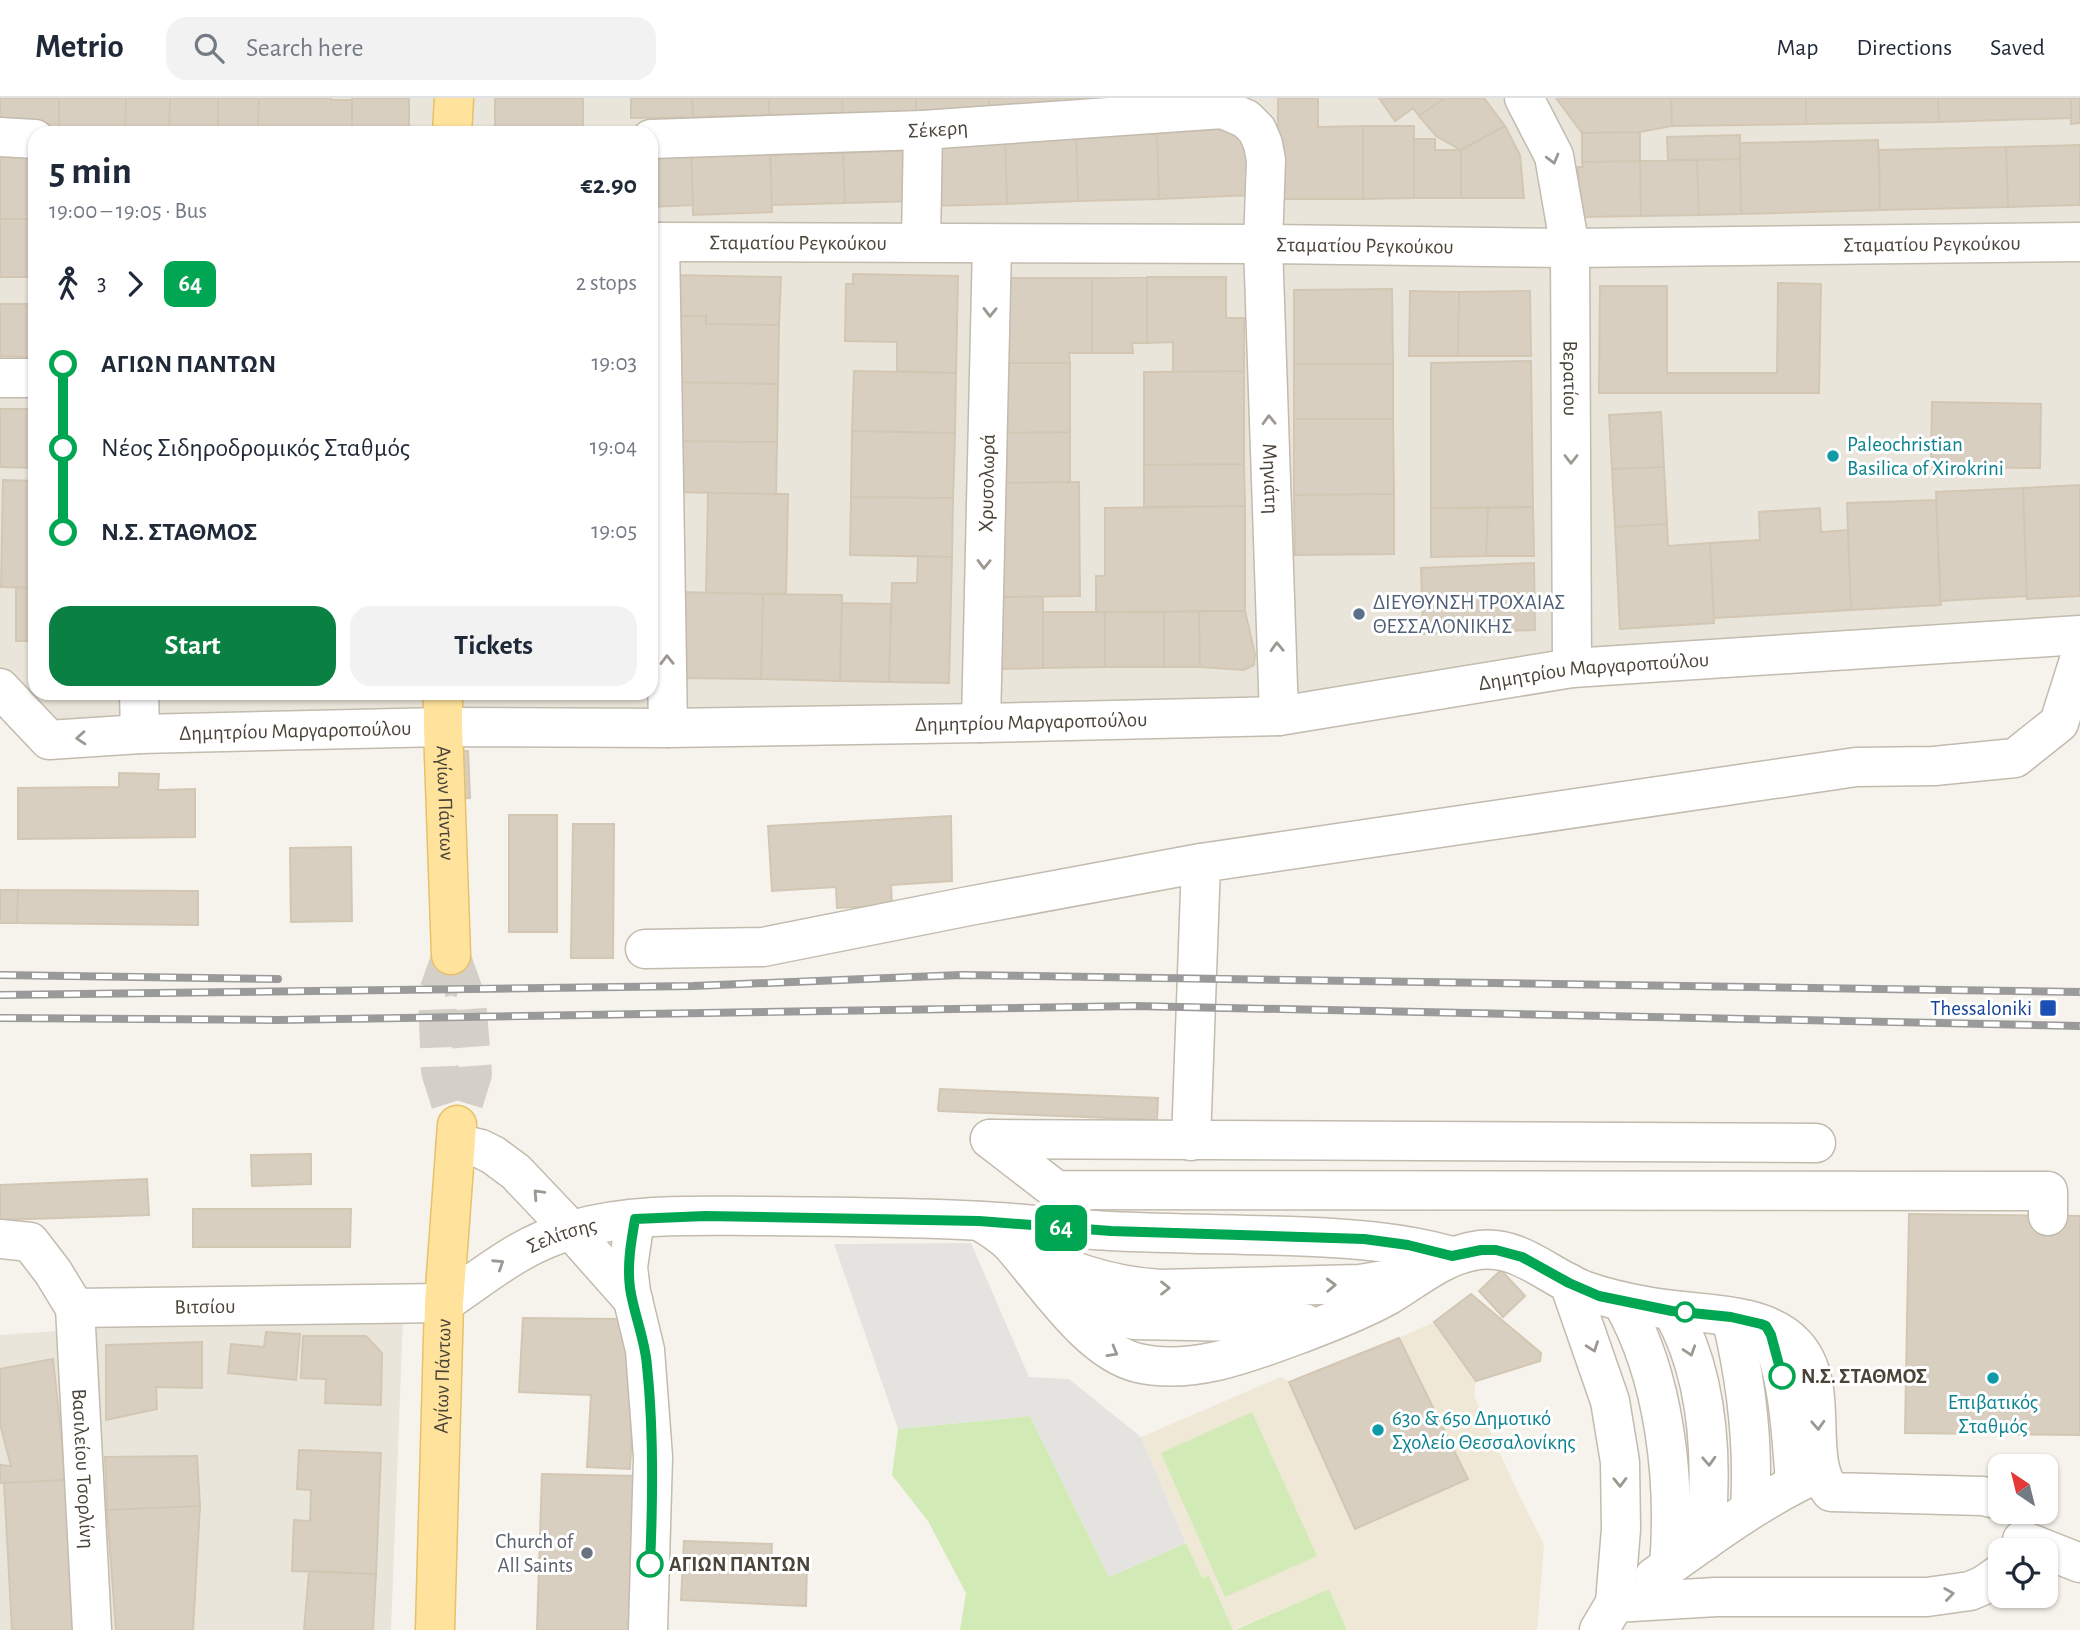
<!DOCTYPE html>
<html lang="en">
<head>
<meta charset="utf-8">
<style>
  :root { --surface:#fff; --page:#f2f2f3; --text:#1f2937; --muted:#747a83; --line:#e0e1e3; --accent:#0b8043 }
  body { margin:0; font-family:"Alegreya Sans",sans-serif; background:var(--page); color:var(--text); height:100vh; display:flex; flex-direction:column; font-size:26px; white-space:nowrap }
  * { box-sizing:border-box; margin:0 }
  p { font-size:23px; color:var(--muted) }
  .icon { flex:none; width:38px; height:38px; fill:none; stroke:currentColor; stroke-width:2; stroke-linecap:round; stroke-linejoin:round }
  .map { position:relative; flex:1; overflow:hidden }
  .side { position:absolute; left:28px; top:28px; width:630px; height:574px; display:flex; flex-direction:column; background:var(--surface); border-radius:21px; box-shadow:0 2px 5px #0004 }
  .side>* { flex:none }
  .badge { padding:0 14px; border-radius:10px; font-size:24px; line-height:46px }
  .needle { width:46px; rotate:325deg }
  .controls { position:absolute; left:1988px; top:1356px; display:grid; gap:14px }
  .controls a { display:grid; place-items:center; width:70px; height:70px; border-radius:14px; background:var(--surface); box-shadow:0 2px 5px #0004; font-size:35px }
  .map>.badge { position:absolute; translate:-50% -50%; box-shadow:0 0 0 4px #fff }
  .legs { display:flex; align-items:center; gap:10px; height:77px; padding:0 21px; font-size:23px }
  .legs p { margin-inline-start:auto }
  .head { display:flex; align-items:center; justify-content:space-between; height:119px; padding:0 21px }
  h1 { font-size:38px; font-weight:700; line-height:52px }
  .primary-button { display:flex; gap:14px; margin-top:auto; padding:14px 21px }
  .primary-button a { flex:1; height:80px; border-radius:21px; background:var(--accent); color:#fff; font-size:28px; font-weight:700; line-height:80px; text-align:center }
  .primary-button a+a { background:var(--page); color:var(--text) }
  ul { padding:0 21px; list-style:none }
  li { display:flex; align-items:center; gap:24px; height:84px; font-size:26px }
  li i { display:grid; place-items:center; width:10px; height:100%; margin:0 9px; background:currentColor }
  li i::after { content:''; width:18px; height:18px; margin:-9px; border:5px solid; border-radius:50%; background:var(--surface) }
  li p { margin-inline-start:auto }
  li:first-child i { background:linear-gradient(#0000 50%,currentColor 0) }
  li:last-child i { background:linear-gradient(currentColor 50%,#0000 0) }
  header { display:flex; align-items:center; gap:42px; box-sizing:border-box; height:98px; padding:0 35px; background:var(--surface); border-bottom:2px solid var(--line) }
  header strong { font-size:33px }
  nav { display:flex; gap:38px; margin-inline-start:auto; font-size:24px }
  .search { width:490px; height:63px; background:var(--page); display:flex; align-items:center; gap:18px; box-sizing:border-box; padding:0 24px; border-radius:21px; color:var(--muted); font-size:26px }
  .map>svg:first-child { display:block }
  .residential { fill:#eae5da; fill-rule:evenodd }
  .education { fill:#efe8d6 }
  .green { fill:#d2eab5 }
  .parking { fill:#e5e3e0 }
  .building { fill:#d8cfc1; stroke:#d3c7b4; stroke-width:2 }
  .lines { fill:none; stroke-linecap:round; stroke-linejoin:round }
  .major-tunnel { stroke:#d4d0c8; stroke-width:38; stroke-dasharray:38 19; stroke-linecap:butt }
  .minor-casing { stroke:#c2bbae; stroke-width:41 }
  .major-casing { stroke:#e6c16a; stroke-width:41 }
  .minor { stroke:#fff; stroke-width:38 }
  .major { stroke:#ffe39c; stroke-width:38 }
  .rail-casing { stroke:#9a9a9a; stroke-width:8 }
  .rail { stroke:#fff; stroke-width:5; stroke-dasharray:16; stroke-linecap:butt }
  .oneway { stroke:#9c9892 }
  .line-1-casing { stroke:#fff; stroke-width:16 }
  .line-1 { stroke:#00a651; stroke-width:10 }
  .culture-dot { fill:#0f9aa8; stroke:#fff; stroke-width:2.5 }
  .service-dot { fill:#5c6f8a; stroke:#fff; stroke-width:2.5 }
  .transit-dot { fill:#1a4fb4; stroke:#fff; stroke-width:2.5 }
  .stop-1-dot { fill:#fff; stroke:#00a651; stroke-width:3.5 }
  .worship-dot { fill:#6b7280; stroke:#fff; stroke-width:2.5 }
  .labels { text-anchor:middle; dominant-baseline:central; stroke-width:6; stroke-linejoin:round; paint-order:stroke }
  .street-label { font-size:21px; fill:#4b4439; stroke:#fff }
  .culture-label { font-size:21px; fill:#0d838f; stroke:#fff; text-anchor:start }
  .service-label { font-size:21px; fill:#4e5e75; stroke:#fff; text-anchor:start }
  .transit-label { font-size:21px; fill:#164399; stroke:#fff; text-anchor:end }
  .stop-label { font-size:21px; font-weight:bold; fill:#4b4439; stroke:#fff; text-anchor:start }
  .worship-label { font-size:21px; fill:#5b616d; stroke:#fff; text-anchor:end }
</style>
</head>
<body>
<header>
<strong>Metrio</strong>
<div class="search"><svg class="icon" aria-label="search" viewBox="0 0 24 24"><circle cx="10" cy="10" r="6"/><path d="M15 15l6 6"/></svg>Search here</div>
<nav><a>Map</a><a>Directions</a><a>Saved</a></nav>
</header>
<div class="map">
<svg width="2080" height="1532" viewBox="0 0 2080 1532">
  <rect width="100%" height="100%" fill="#f6f3ec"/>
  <path class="residential" d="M0 0H2080V537L1279 618 49 642 0 590ZM35 35H651V595H35Z
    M403 1221 391 1532H0V1237L114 1229Z"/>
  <path class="education" d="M1471 1196 1541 1255 1540 1263 1476 1283 1474 1298 1512 1382 1544 1447 1537 1532H1347L1329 1491 1233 1532 1209 1478 1202 1481 1141 1339 1281 1279 1290 1284 1399 1240 1434 1224Z"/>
  <path class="green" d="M1252 1314 1317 1458 1225 1499 1161 1355Z
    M1030 1318 1109 1479 1186 1445 1202 1480 1209 1478 1233 1532H960L966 1495 928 1423 892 1377 898 1331Z
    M1329 1491 1347 1532H1235Z"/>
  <path class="parking" d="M971 1145 1029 1279 1069 1281 1141 1339 1186 1445 1109 1479 1030 1318 898 1331 834 1146Z"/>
  <path class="building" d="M0 0H59V35L0 33Z
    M59 0H126L125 35H59Z
    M126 0H170L169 35H125Z
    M170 0H218V35H169Z
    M218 0H259L258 35H218Z
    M259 0H331V2H352V35H258Z
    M352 0H409V35H352Z
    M495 0H583V35H495Z
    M631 0H692L693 19 631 20Z
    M692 0H769V17L693 19Z
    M769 0H842L843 15 769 17Z
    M842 0H916V14L843 15Z
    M916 0H989V12L916 14Z
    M989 0H1057V11L989 12Z
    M1057 0H1121L1057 11Z
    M1278 0H1318V29L1363 28V101H1278Z
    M1379 0H1445L1419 18 1413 10 1395 23Z
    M1445 0H1484L1505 28 1461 52 1436 38 1419 18Z
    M1556 0H1671L1672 28 1640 34 1582 35Z
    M1671 0H1806V26L1672 28Z
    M1806 0H1938L1939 24 1806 26Z
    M1938 0H2071V20L1939 24Z
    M2071 0H2080V25L2071 26Z
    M1363 28H1414V100L1363 101Z
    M1505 28 1520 57 1524 100H1461V52Z
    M1251 30 1253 97 1159 101 1157 34Z
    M1157 34 1159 101 1078 103 1076 36Z
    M1640 34V63L1582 64V35Z
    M1076 36 1078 103 1007 106 1005 39Z
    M1740 37V61L1668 62 1667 39Z
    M1005 39 1007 106 930 108 927 42Z
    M1414 41H1435V52H1461V100H1414Z
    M770 42 772 114 693 117 691 45Z
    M1878 42 1880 112 1741 116 1740 45Z
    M2080 47V107L2008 109 2006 49Z
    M2006 49 2008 109 1880 112 1879 52Z
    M917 52 919 103 845 105 843 55Z
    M691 53 693 107 651 109V54Z
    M843 55 845 105 772 107 770 57Z
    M0 58H35V121H0Z
    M1740 61 1741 116 1699 117 1697 62Z
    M1697 62 1699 117 1641 118 1640 63Z
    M1640 63 1641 118 1579 119 1578 69H1583L1582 64Z
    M0 121H34L35 179H0Z
    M853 176 958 178 956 275 897 273V244L845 243 846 186H853Z
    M673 177 781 179 779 227 706 226V218H672Z
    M1147 179V245H1132L1133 255H1092V180Z
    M1147 179H1226V220H1244V273L1173 274V244L1147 245Z
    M1001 180H1092V255H1069L1070 265H1001Z
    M1778 185 1821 186 1819 295H1599L1600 188H1667V275H1777Z
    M1392 191 1393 266H1294V192Z
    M1410 193 1459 194 1458 258H1409Z
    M1530 193 1531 258H1458L1459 194Z
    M0 206H35V259L0 258Z
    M672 218H706V226L779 227 778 286 670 284Z
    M1531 263 1533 409 1431 410V265Z
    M1001 265H1070V334L1001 335Z
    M1294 266H1393V321H1294Z
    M854 273 956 275 955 335 852 333Z
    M1244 273V366L1144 367V274Z
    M670 284 778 286 777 344 669 343Z
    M1932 304 2041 306 2040 370 1931 369Z
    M0 311H35V370L0 369Z
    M1661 314 1664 369 1612 371 1609 317Z
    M1294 321H1393L1394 396 1294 397Z
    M852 333 955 335 953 400 851 399Z
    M1070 334V384L1002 385 1001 335Z
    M669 343 777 344 776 396 668 394Z
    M1244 366 1245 408 1144 409V367Z
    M1664 369 1667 426 1615 429 1612 371Z
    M3 382 35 383V490L1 489Z
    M1079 384 1080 498 1002 499V385Z
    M2080 387V498L2027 501 2023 390Z
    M2023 390 2027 498 1940 503 1936 394Z
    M708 395 788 396 786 496 706 495Z
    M1394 396V456L1295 457 1294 397Z
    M851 399 953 400 952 459 850 457Z
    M1936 402 1941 507 1851 512 1847 405Z
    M1245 408V513L1096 514V478H1105V410Z
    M1533 409 1534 458H1486L1488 410Z
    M1431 410H1488L1486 458 1431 459Z
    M1820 410 1821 434 1848 432 1851 512 1714 520 1710 445 1760 442 1759 414Z
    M1667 426 1668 448 1710 445 1714 525 1620 531 1615 429Z
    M918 458 952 459 949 585 889 584 892 485H917Z
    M1534 465 1535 532 1423 536 1421 470Z
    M16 489 35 490V543H16Z
    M678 494 763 496 761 581 676 580Z
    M763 496 842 497 840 583 761 581Z
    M1002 499H1043V570L1002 571Z
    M842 505 891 506 889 584 840 583Z
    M1199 513H1245L1255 556 1254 567 1244 572 1200 569Z
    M1199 513 1200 569H1164V514Z
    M1043 514H1105V569L1043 570Z
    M1105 514H1164V569H1105Z
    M450 653H468L470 700 452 701Z
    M119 675 159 676 158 692 195 691V739L18 741V690L119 689Z
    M509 717H557V834H509Z
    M951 718 952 783 891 787 892 807 837 810 836 789 772 793 768 728Z
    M573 726H614L613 860H571Z
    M351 749 352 823 291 824 290 750Z
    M0 792H18L17 825H0Z
    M18 792 198 793V827L17 825Z
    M940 991 1158 1000 1157 1022 939 1013 938 1011Z
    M311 1056V1086L252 1088 251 1057Z
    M147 1081 149 1117 0 1122V1087Z
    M193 1111H351L350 1149H193Z
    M1909 1116 2080 1118V1337L1905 1335Z
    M1501 1172 1525 1198 1503 1219 1479 1193Z
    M1471 1196 1541 1255 1540 1263 1476 1283 1434 1224Z
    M523 1220 618 1221 630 1239 634 1300 630 1371 587 1369 591 1297 519 1294Z
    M266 1234 300 1236 296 1282 228 1275 231 1246 264 1249Z
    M303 1238H366L382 1255 381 1307 325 1305 326 1281 301 1280Z
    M1399 1240 1468 1381 1355 1431 1289 1284Z
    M202 1244V1290L156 1289 157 1311 106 1322V1247Z
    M53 1261 66 1382 0 1385V1367L11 1368 0 1326V1271Z
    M299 1352 381 1355 376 1476 292 1473 294 1422 310 1423 311 1392 297 1391Z
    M197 1358 200 1408 107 1412 105 1359Z
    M542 1376 636 1378 632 1532H537Z
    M66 1382 74 1532H12L4 1385Z
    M200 1408 193 1532H116L107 1412Z
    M684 1443 772 1446 771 1464 807 1465 806 1508 681 1502Z
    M309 1473 376 1476 373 1532H304Z"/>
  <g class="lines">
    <path class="major-tunnel" d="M451 857 467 902 473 976 457 1027
      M451 857 437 897 440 973 457 1027"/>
    <defs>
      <g id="minor">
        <path id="s1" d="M1524 0 1554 58 1570 150 1572 570"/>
        <path d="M0 39 35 41"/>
        <path id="s2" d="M651 41 923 32 1223 11 1246 21 1257 32 1263 46 1266 62 1263 146 1279 618"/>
        <path id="s3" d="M651 144 1263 146 1570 150 2080 144"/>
        <path d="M660 144 668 630"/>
        <path d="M921 144 923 32"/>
        <path d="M0 280H35"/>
        <path id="s4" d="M0 590 49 642 140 636 443 629 668 630 981 625 1279 618 1572 570 2080 537"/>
        <path d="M139 595 140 636"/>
        <path id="s5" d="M981 625 992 146"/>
        <path d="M645 851 763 849 969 808 1201 765"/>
        <path d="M990 1041 1056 1092 2048 1093V1118"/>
        <path d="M990 1041 1816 1045"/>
        <path d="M1191 1043 1201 765 1856 669 1934 668 2015 660 2059 625 2080 559"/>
        <path d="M456 1045 481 1051 493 1057 516 1074 571 1132 633 1202"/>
        <path d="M635 1121 628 1169 631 1194 645 1252 653 1359 648 1532"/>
        <path d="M980 1123C990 1130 1001 1136 1010 1145 1044 1182 1088 1253 1138 1265 1193 1278 1254 1253 1305 1234 1334 1223 1362 1212 1389 1197 1419 1179 1443 1157 1479 1152 1519 1147 1548 1178 1583 1192 1605 1200 1628 1205 1651 1209 1694 1217 1762 1212 1794 1246 1833 1286 1802 1359 1831 1394L1983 1398 2000 1402"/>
        <path id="s6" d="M0 1141 30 1144 53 1174 75 1210 92 1532"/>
        <path d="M1019 1149C1064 1172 1109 1188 1160 1191L1360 1186 1402 1179"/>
        <path d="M1569 1185 1610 1303 1620 1364 1621 1431 1615 1505 1599 1532"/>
        <path d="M1064 1200 1092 1213 1134 1222 1304 1225"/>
        <path d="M1622 1204C1665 1279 1676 1383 1669 1468"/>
        <path id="s7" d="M75 1210 444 1205C488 1176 519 1147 572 1132 634 1114 702 1118 766 1118 839 1119 911 1119 983 1123 1025 1125 1067 1131 1110 1133 1170 1136 1230 1136 1290 1138 1345 1140 1398 1143 1452 1158"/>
        <path d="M1672 1213C1711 1282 1713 1367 1705 1443"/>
        <path d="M1731 1219C1746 1281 1754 1347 1750 1411"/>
        <path d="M1766 1228C1789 1274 1791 1335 1795 1385"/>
        <path d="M2022 1442 2080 1465"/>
        <path d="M1654 1479C1707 1441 1760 1401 1820 1374"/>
        <path d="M1615 1505 1716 1499H1927L1970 1493 1984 1487 2000 1476"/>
      </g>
      <g id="major">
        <path d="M452 35 454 0"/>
        <path id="s8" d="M443 595V629L451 857"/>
        <path id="s9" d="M435 1532 444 1205 457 1027"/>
      </g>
    </defs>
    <use href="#minor" class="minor-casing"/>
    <use href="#major" class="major-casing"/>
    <use href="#minor" class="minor"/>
    <use href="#major" class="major"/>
    <defs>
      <path id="rail" d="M0 877 278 881
        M0 897 693 888 961 877 2080 894
        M0 920 277 922 1135 908 2080 928"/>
    </defs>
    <use href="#rail" class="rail-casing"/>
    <use href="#rail" class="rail"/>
  </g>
  <defs><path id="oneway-chevron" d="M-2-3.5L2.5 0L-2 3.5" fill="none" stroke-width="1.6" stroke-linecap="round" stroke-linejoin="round" transform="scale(1.75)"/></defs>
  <g class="oneway">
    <use href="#oneway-chevron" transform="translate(1553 61) rotate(75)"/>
    <use href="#oneway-chevron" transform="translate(990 214) rotate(91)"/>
    <use href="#oneway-chevron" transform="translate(1269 322) rotate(-92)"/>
    <use href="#oneway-chevron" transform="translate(1571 361) rotate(90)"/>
    <use href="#oneway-chevron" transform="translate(984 466) rotate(91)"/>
    <use href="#oneway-chevron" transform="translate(1277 549) rotate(-92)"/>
    <use href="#oneway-chevron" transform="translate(667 562) rotate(-91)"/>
    <use href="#oneway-chevron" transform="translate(81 640) rotate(176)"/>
    <use href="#oneway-chevron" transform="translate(538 1096) rotate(-133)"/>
    <use href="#oneway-chevron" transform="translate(499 1166) rotate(-33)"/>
    <use href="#oneway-chevron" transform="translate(1331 1187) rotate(-2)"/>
    <use href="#oneway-chevron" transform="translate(1165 1190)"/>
    <use href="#oneway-chevron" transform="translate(1593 1249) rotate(70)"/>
    <use href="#oneway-chevron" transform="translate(1690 1253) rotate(72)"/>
    <use href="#oneway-chevron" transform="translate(1113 1254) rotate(30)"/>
    <use href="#oneway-chevron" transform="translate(1818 1327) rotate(87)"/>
    <use href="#oneway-chevron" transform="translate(1709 1363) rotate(87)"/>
    <use href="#oneway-chevron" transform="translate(1620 1384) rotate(89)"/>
    <use href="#oneway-chevron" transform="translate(1949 1496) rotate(-8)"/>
  </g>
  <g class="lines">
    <defs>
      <path id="line-1" d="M650 1466C653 1400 654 1335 647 1268 645 1241 634 1217 630 1190 627 1167 631 1144 635 1121L705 1118 979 1123 1111 1133 1364 1141 1408 1147 1452 1158 1481 1152H1496L1522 1159 1569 1185 1599 1198 1672 1213 1731 1219 1761 1226 1766 1228 1771 1237 1782 1278"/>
    </defs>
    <use href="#line-1" class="line-1-casing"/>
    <use href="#line-1" class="line-1"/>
  </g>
  <g class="culture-dot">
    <circle cx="1833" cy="358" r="7"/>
    <circle cx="1993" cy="1280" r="7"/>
    <circle cx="1378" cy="1332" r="7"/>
  </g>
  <circle class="service-dot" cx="1359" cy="516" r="7"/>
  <rect class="transit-dot" x="2039" y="901" width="18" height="18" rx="3.5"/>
  <g class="stop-1-dot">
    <circle cx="1685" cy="1214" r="9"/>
    <circle cx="1782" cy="1278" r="12"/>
    <circle cx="650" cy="1466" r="12"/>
  </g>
  <circle class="worship-dot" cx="587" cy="1455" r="7"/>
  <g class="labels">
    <g class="street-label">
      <text stroke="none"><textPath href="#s2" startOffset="287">Σέκερη</textPath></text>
      <text stroke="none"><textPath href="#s3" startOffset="147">Σταματίου Ρεγκούκου</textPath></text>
      <text stroke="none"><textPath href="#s3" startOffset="1281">Σταματίου Ρεγκούκου</textPath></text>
      <text stroke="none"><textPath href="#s3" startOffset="714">Σταματίου Ρεγκούκου</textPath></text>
      <text stroke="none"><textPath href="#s1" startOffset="289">Βερατίου</textPath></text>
      <text stroke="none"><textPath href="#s2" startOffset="964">Μηνιάτη</textPath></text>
      <text stroke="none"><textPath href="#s5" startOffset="240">Χρυσολωρά</textPath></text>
      <text stroke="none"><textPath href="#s4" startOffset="1620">Δημητρίου Μαργαροπούλου</textPath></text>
      <text stroke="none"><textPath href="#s4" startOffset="1054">Δημητρίου Μαργαροπούλου</textPath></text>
      <text stroke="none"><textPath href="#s4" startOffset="318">Δημητρίου Μαργαροπούλου</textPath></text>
      <text stroke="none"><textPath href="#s8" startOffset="110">Αγίων Πάντων</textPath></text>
      <text stroke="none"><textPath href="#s7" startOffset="506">Σελίτσης</textPath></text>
      <text stroke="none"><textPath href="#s7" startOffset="130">Βιτσίου</textPath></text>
      <text stroke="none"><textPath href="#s9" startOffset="254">Αγίων Πάντων</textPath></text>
      <text stroke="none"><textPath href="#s6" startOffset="271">Βασιλείου Τσορλίνη</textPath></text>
    </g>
    <g class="culture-label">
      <text x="1847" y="346">Paleochristian<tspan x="1847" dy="24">Basilica of Xirokrini</tspan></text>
      <text x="1993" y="1304" text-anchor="middle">Επιβατικός<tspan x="1993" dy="24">Σταθμός</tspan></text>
      <text x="1392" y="1320">63ο &amp; 65o Δημοτικό<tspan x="1392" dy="24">Σχολείο Θεσσαλονίκης</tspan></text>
    </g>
    <g class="service-label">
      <text x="1373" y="504">ΔΙΕΥΘΥΝΣΗ ΤΡΟΧΑΙΑΣ<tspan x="1373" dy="24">ΘΕΣΣΑΛΟΝΙΚΗΣ</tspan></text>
    </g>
    <g class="transit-label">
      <text x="2032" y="910">Thessaloniki</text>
    </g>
    <g class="stop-label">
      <text x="1801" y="1278">Ν.Σ. ΣΤΑΘΜΟΣ</text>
      <text x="669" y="1466">ΑΓΙΩΝ ΠΑΝΤΩΝ</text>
    </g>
    <g class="worship-label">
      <text x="573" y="1443">Church of<tspan x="573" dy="24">All Saints</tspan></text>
    </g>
  </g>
</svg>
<div class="controls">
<a><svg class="needle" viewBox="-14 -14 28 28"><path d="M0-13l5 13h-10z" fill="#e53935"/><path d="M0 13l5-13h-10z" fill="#747a83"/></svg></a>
<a><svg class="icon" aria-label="locate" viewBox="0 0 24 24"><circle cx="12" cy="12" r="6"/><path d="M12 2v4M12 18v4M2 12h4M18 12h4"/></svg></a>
</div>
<b class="badge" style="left:1061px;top:1130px;background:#00a651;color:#fff">64</b>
<section class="side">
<div class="head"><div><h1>5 min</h1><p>19:00 – 19:05 · Bus</p></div><b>€2.90</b></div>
<div class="legs"><svg class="icon" aria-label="walk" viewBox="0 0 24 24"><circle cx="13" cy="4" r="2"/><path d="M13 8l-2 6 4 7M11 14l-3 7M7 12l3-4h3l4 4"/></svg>3<svg class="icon" aria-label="forward" viewBox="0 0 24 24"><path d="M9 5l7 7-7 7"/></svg><b class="badge" style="background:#00a651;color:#fff">64</b><p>2 stops</p></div>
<ul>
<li><i style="color:#00a651"></i><b>ΑΓΙΩΝ ΠΑΝΤΩΝ</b><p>19:03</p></li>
<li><i style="color:#00a651"></i><span>Νέος Σιδηροδρομικός Σταθμός</span><p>19:04</p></li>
<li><i style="color:#00a651"></i><b>Ν.Σ. ΣΤΑΘΜΟΣ</b><p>19:05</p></li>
</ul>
<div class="primary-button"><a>Start</a><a>Tickets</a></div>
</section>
</div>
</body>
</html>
